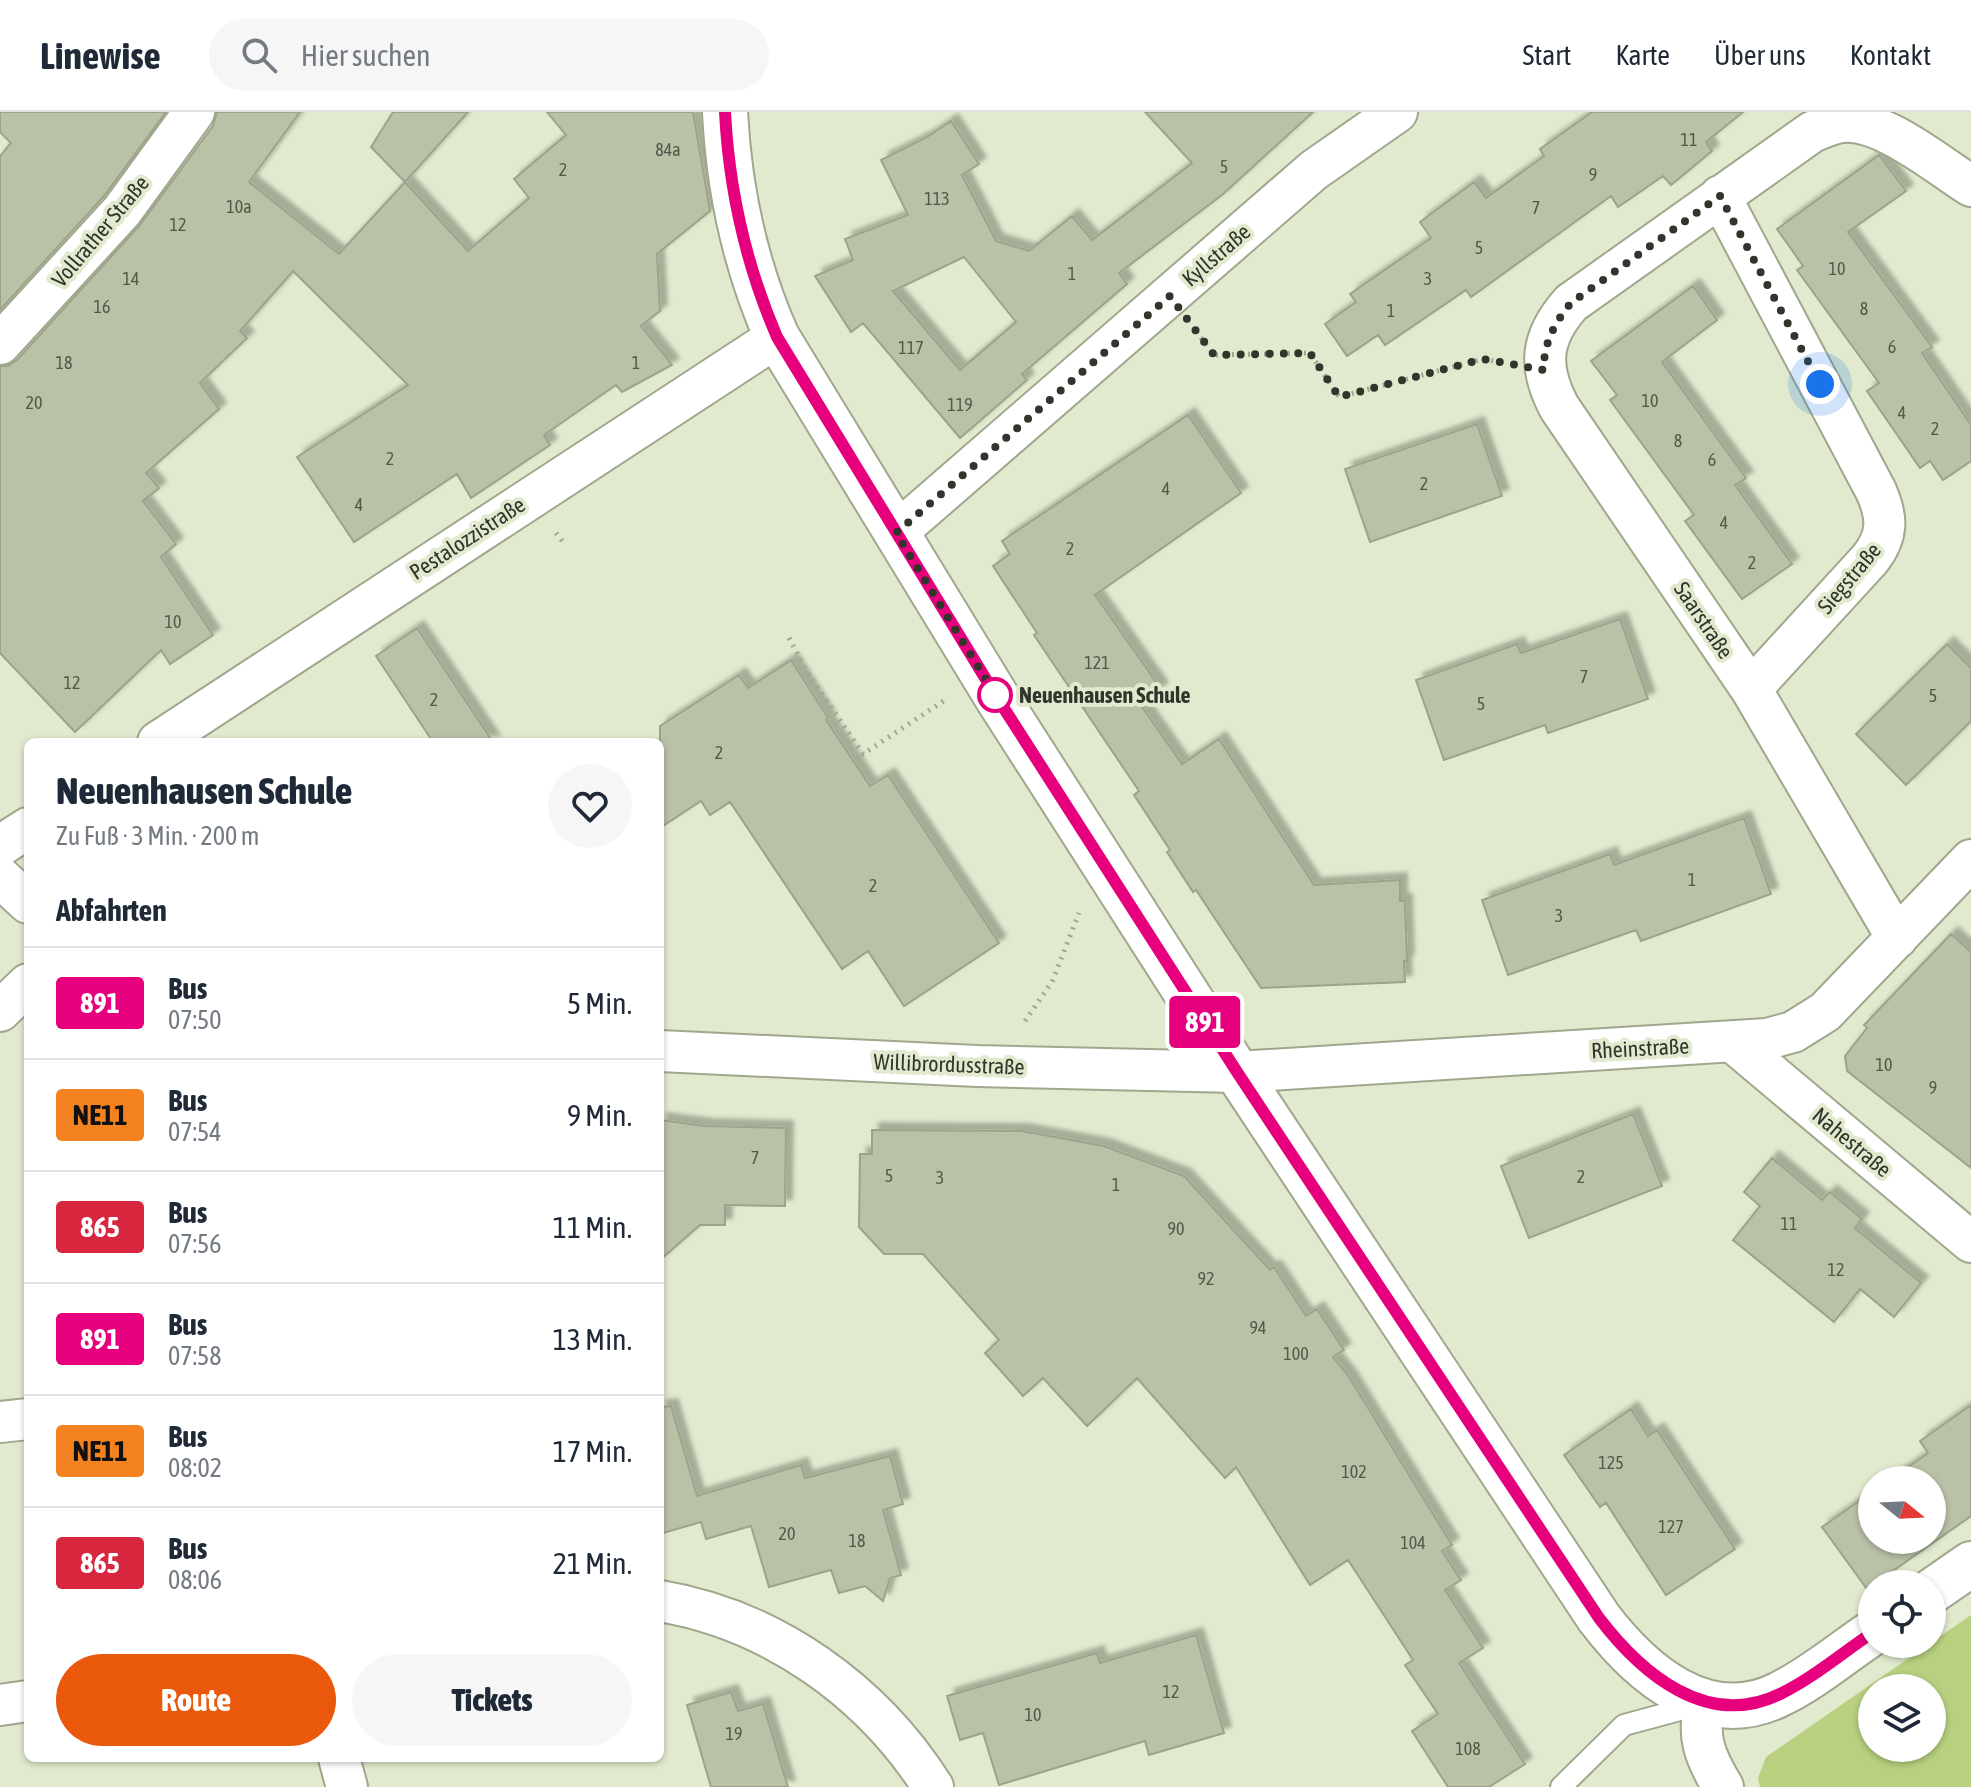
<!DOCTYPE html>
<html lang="de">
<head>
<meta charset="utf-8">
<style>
  :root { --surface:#fff; --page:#f6f6f7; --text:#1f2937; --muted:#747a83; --line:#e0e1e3; --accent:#ea580c }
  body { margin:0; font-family:"Asap Condensed",sans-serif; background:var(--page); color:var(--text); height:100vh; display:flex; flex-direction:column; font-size:30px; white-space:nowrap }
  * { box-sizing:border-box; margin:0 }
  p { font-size:26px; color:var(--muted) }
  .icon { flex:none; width:44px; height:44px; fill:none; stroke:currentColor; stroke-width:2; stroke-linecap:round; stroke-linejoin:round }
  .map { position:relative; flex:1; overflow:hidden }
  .panel { position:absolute; left:24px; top:626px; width:640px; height:1024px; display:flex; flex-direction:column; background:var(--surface); border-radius:12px; box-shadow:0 2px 6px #0004 }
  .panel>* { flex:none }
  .badge { padding:0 16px; border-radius:6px; font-size:28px; line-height:52px }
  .needle { width:52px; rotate:108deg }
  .controls { position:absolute; left:1858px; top:1354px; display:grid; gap:16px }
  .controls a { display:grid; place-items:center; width:88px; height:88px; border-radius:50%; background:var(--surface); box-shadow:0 2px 6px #0004; font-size:40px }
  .you { position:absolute; width:40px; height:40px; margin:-20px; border:6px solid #fff; border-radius:50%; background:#1a73e8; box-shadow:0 0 0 12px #1a73e833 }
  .map>.badge { position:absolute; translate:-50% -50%; box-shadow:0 0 0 4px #fff }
  h2 { padding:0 32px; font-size:30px; line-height:72px }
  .round { display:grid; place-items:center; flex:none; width:84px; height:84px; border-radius:42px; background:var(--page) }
  .head { display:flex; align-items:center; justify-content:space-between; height:136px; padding:0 32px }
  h1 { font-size:38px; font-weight:800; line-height:60px }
  .cta { display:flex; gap:16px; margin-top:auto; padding:16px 32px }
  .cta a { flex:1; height:92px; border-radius:48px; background:var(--accent); color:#fff; font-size:32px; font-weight:800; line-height:92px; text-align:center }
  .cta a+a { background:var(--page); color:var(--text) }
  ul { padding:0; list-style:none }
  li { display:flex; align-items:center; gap:24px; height:112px; padding:0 32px; border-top:2px solid var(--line) }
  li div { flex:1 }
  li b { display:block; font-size:30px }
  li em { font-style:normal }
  li .badge { min-width:88px; font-weight:700; text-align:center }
  header { display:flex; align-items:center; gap:48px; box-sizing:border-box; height:112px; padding:0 40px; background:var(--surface); border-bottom:2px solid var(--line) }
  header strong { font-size:38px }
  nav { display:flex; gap:44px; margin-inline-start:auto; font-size:28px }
  .search { width:560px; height:72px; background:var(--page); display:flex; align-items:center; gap:20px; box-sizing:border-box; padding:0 28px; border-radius:44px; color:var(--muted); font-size:30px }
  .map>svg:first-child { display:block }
  .green { fill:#b8d07f; fill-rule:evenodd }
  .building { fill:#b9c1a7; stroke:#9ba48a; stroke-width:2; fill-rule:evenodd; filter:url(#shadow) }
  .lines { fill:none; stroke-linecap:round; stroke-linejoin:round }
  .service-casing { stroke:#9fa78d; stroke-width:24 }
  .minor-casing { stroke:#9fa78d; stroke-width:44 }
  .tertiary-casing { stroke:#9fa78d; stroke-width:48 }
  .path { stroke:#a0a792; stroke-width:5; stroke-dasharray:2 6; stroke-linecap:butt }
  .service { stroke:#fff; stroke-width:20 }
  .minor { stroke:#fff; stroke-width:40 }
  .tertiary { stroke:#fff; stroke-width:44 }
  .line-casing { stroke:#fff; stroke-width:18 }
  .line { stroke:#e6007e; stroke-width:12 }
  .walk { stroke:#32352b; stroke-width:8; stroke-dasharray:0 14.4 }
  .stop-dot { fill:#fff; stroke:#e6007e; stroke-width:4 }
  .labels { text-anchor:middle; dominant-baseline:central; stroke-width:8; stroke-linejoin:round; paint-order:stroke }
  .number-label { font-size:18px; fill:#54584a }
  .street-label { font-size:22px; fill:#32352b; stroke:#e1eace }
  .stop-label { font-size:22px; font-weight:bold; fill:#32352b; stroke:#e1eace; text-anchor:start }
</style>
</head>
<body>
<header>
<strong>Linewise</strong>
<div class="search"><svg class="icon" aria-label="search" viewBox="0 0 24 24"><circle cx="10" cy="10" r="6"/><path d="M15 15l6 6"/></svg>Hier suchen</div>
<nav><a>Start</a><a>Karte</a><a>Über uns</a><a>Kontakt</a></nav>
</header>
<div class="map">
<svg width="1971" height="1675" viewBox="0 0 1971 1675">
  <defs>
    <filter id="shadow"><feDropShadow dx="7" dy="-7" stdDeviation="2" flood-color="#0004"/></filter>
  </defs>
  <rect width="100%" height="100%" fill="#e1eace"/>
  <path class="green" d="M1971 1503V1675H1760L1758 1666 1766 1645ZM1872 1576H1932V1636H1872Z"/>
  <path class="building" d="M0 0H166L104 84 0 198V44L11 31 0 20Z
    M217 0H300L249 70 339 142 405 70 468 139 529 86 514 67 566 23 547 0H693L710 99 657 142 660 199 641 214 672 253 622 280 616 273 544 323 550 333 471 386 457 362 354 430 297 345 408 273 293 159 240 219 247 226 200 271 219 297 146 361 159 376 143 389 176 432 161 445 213 523 170 552 161 538 75 620 0 541V254H8L17 248 139 114 213 14Z
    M393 0H468L405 70 371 35Z
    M1145 0H1313L1222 83 1119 161 1127 172 1022 262 1027 268 960 326 863 211 851 220 815 164 853 148 845 127 908 103 881 48 927 25 951 9 979 52 962 63 996 129 1029 139 1072 104 1092 128 1192 51ZM964 145 1016 210 960 258 893 179Z
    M1592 0H1743L1706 30 1712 39 1671 73 1663 64 1618 95 1611 84 1471 185 1466 178 1385 233 1378 223 1347 244 1325 212 1356 190 1350 182 1431 126 1420 110 1474 70 1486 86 1544 44 1540 37Z
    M1879 43 1906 79 1848 120 1932 235 1922 241 1971 313V349L1943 368 1930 349 1920 356 1867 279 1879 271 1797 158 1803 154 1777 117Z
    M1693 174 1717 208 1662 250 1746 366 1735 373 1792 452 1742 487 1685 409 1694 403 1610 288 1617 283 1591 249Z
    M1188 303 1241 381 1095 483 1161 577 1140 592 1182 652 1219 627 1314 773 1400 768V789H1405L1407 849H1404L1405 870 1261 876 1196 778 1193 780 1167 740 1170 738 1134 683 1139 679 1034 523 1037 521 993 454 1010 442 1002 429Z
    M1477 312 1502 384 1370 430 1345 357Z
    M1620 507 1648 587 1548 621 1545 613 1444 648 1416 568 1517 532 1521 541Z
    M417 516 493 630H433L376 544Z
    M1947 532 1971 556V609L1906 673 1856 622Z
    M791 548 828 606 826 608 870 674 888 663 999 831 904 894 868 839 842 857 730 690 710 703 701 689 660 716V614L739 563 748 576Z
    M1744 706 1771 782 1641 829 1636 818 1508 863 1482 788 1610 742 1614 753Z
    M1951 822 1971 840V1056L1847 959 1845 944 1867 916 1864 913Z
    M1633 1002 1662 1074 1529 1126 1501 1054Z
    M660 1008 706 1014 786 1016 785 1094 725 1093V1113H700L660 1148Z
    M872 1018 1022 1019 1104 1034 1184 1064 1270 1158 1274 1155 1306 1204 1317 1197 1344 1238 1333 1245 1349 1265 1452 1433 1442 1439 1461 1468 1445 1478 1483 1536 1459 1551 1525 1652 1489 1675H1448L1412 1619 1438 1602 1405 1553 1413 1548 1348 1448 1310 1473 1236 1355 1225 1366 1137 1266 1087 1314 1043 1266 1023 1284 985 1241 999 1228 923 1142H884L859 1115 860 1042H872Z
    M1772 1046 1822 1088 1830 1080 1862 1107 1855 1116 1921 1171 1894 1205 1860 1177 1834 1210 1733 1128 1760 1094 1744 1080Z
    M1971 1293V1404L1867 1477 1822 1415 1872 1380V1428H1932V1368H1889L1928 1341 1920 1329Z
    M671 1294 697 1384 801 1353 805 1366 890 1344 903 1392 883 1398 901 1463 890 1466 883 1489 865 1474 839 1481 831 1458 769 1475 751 1414 706 1427 701 1410 660 1422V1295Z
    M1631 1297 1648 1324 1657 1318 1735 1437 1666 1483 1606 1391 1600 1395 1564 1343Z
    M1196 1523 1224 1621 1149 1643 1145 1629 999 1673 983 1621 960 1628 947 1584 1097 1541 1100 1551Z
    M731 1580 738 1599 763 1592 788 1675H711L687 1593Z"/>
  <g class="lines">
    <defs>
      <path id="service" d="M1561 1675 1624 1613 1698 1593"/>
      <path id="minor" d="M1720 84 1876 379C1888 406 1888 424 1870 447L1751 577
        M0 232 122 99 194 0
        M896 421 1314 58 1397 0
        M158 630 777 225
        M0 734 28 716
        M0 765 28 791
        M1897 826 1751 577 1559 295C1538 255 1540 226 1571 191L1812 20C1822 16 1832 11 1842 10 1882 6 1938 53 1971 74
        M0 899 28 872
        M1734 931 1971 1130
        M660 939 977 954 1237 960 1767 927 1793 920 1825 900 1971 748
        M0 1310 28 1307
        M660 1489C773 1508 872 1579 933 1675
        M1706 1591C1695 1623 1706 1647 1723 1675
        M0 1593 28 1589
        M339 1646 347 1675"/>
      <path id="tertiary" d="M725 0C729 78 745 153 777 225L998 587 1237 960 1599 1506C1641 1561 1707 1619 1780 1582 1813 1566 1842 1541 1872 1521
        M1932 1479 1971 1452"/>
    </defs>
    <use href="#service" class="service-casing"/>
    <use href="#minor" class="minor-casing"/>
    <use href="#tertiary" class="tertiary-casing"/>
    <path class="path" d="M1196 219 1214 243 1310 241 1339 285 1483 247 1500 250
      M556 421 563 430
      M789 526 809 563 863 642 945 588
      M1025 909 1052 870 1079 801"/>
    <use href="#service" class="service"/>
    <use href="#minor" class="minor"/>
    <use href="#tertiary" class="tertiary"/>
  </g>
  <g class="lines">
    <defs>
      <path id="line" d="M725 0C729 78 746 153 777 225L998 587 1237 960 1599 1506C1641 1561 1707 1618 1780 1582 1813 1566 1842 1541 1872 1521"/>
    </defs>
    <use href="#line" class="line-casing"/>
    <use href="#line" class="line"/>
    <path class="walk" d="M995 583 998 587 896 421 1170 184 1214 243 1310 241 1339 285 1483 247 1544 258C1543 232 1555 210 1571 191L1720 84 1820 272"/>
  </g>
  <circle class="stop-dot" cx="995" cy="583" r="16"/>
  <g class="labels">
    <g class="number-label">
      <text x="1689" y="27">11</text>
      <text x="668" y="37">84a</text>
      <text x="1224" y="54">5</text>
      <text x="563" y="57">2</text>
      <text x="1593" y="62">9</text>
      <text x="937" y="86">113</text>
      <text x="239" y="94">10a</text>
      <text x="1536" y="95">7</text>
      <text x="178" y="112">12</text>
      <text x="1479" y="135">5</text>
      <text x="1837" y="156">10</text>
      <text x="1072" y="161">1</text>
      <text x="131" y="166">14</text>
      <text x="1428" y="166">3</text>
      <text x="102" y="194">16</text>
      <text x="1864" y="196">8</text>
      <text x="1391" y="198">1</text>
      <text x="1892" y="234">6</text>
      <text x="911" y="235">117</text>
      <text x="64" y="250">18</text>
      <text x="636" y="250">1</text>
      <text x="1650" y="288">10</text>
      <text x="34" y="290">20</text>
      <text x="960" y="292">119</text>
      <text x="1902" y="300">4</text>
      <text x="1935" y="316">2</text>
      <text x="1678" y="328">8</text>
      <text x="390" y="346">2</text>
      <text x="1712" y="347">6</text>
      <text x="1424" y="371">2</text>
      <text x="1166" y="376">4</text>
      <text x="359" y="392">4</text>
      <text x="1724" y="410">4</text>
      <text x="1070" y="436">2</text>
      <text x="1752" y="450">2</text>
      <text x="173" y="509">10</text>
      <text x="1097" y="550">121</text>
      <text x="1584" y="564">7</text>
      <text x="72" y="570">12</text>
      <text x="1933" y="583">5</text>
      <text x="434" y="587">2</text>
      <text x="1481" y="591">5</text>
      <text x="719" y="640">2</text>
      <text x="1692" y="767">1</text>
      <text x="873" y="773">2</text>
      <text x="1559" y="803">3</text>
      <text x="1884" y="952">10</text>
      <text x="1933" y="975">9</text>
      <text x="755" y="1045">7</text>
      <text x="889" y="1063">5</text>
      <text x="1581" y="1064">2</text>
      <text x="940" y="1065">3</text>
      <text x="1116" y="1072">1</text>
      <text x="1789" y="1111">11</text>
      <text x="1176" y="1116">90</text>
      <text x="1836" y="1157">12</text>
      <text x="1206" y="1166">92</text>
      <text x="1258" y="1215">94</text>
      <text x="1296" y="1241">100</text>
      <text x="1611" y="1350">125</text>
      <text x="1354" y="1359">102</text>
      <text x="1671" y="1414">127</text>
      <text x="787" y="1421">20</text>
      <text x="857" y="1428">18</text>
      <text x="1413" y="1430">104</text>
      <text x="1171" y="1579">12</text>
      <text x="1033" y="1602">10</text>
      <text x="734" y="1621">19</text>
      <text x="1468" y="1636">108</text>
    </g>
    <g class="street-label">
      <text transform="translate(100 119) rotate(-50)">Vollrather Straße</text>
      <text transform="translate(1216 143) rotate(-41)">Kyllstraße</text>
      <text transform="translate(467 426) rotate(-33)">Pestalozzistraße</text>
      <text transform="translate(1849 466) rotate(-50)">Siegstraße</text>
      <text transform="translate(1704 508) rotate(56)">Saarstraße</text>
      <text transform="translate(1640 936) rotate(-3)">Rheinstraße</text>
      <text transform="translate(949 952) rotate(2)">Willibrordusstraße</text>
      <text transform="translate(1852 1030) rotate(40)">Nahestraße</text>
    </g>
    <g class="stop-label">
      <text x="1019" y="583">Neuenhausen Schule</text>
    </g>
  </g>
</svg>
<div class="controls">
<a><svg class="needle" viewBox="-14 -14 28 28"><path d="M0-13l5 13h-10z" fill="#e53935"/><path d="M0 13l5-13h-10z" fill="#747a83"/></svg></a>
<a><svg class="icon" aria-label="locate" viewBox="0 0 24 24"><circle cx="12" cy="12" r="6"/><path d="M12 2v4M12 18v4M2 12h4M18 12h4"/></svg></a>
<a><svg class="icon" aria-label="layers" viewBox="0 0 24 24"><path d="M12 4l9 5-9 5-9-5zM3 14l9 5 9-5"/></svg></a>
</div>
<div class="you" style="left:1820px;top:272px"></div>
<b class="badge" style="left:1205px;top:910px;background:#e6007e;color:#fff">891</b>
<section class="panel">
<div class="head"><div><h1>Neuenhausen Schule</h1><p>Zu Fuß · 3 Min. · 200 m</p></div><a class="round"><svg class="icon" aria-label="heart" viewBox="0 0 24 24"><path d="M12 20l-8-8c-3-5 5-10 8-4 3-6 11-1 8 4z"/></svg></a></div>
<h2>Abfahrten</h2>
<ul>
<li><span class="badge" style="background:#e6007e;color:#fff">891</span><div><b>Bus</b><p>07:50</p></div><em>5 Min.</em></li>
<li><span class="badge" style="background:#f58220;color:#111">NE11</span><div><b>Bus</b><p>07:54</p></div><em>9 Min.</em></li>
<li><span class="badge" style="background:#d7263d;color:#fff">865</span><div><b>Bus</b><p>07:56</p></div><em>11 Min.</em></li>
<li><span class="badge" style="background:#e6007e;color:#fff">891</span><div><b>Bus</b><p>07:58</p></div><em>13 Min.</em></li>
<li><span class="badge" style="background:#f58220;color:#111">NE11</span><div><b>Bus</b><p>08:02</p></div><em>17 Min.</em></li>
<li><span class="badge" style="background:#d7263d;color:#fff">865</span><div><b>Bus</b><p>08:06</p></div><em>21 Min.</em></li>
</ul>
<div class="cta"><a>Route</a><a>Tickets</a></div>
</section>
</div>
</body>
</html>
